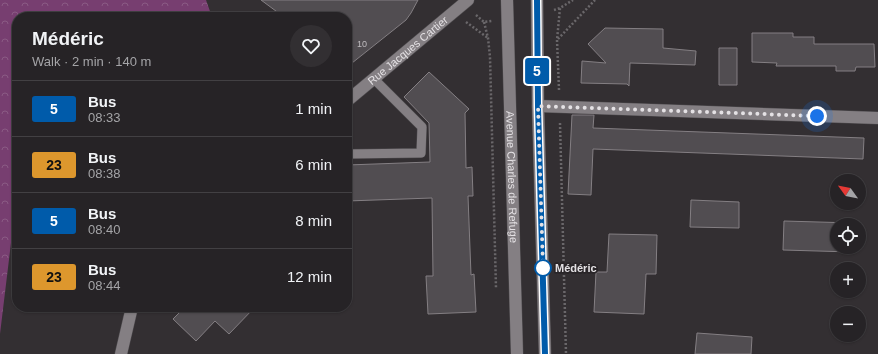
<!DOCTYPE html>
<html lang="en">
<head>
<meta charset="utf-8">
<style>
  :root { --surface:#262326; --page:#322f32; --text:#f1f3f6; --muted:#a4a4a7; --line:#424043 }
  body { margin:0; font-family:Helvetica,sans-serif; background:var(--page); color:var(--text); height:100vh; display:flex; flex-direction:column; font-size:15px; white-space:nowrap }
  * { box-sizing:border-box; margin:0 }
  p { font-size:13px; color:var(--muted) }
  .icon { flex:none; width:22px; height:22px; fill:none; stroke:currentColor; stroke-width:2; stroke-linecap:round; stroke-linejoin:round }
  .map { position:relative; flex:1; overflow:hidden }
  .panel { position:absolute; left:12px; top:12px; width:340px; height:300px; display:flex; flex-direction:column; background:var(--surface); border-radius:16px; box-shadow:0 1px 3px #0004,0 0 0 1px var(--line) }
  .panel>* { flex:none }
  .badge { padding:0 8px; border-radius:3px; font-size:14px; line-height:26px }
  .needle { width:26px; rotate:303deg }
  .buttons { position:absolute; left:830px; top:174px; display:grid; gap:8px }
  .buttons a { display:grid; place-items:center; width:36px; height:36px; border-radius:50%; background:var(--surface); box-shadow:0 1px 3px #0004,0 0 0 1px var(--line); font-size:20px }
  .you { position:absolute; width:20px; height:20px; margin:-10px; border:3px solid #fff; border-radius:50%; background:#1a73e8; box-shadow:0 0 0 6px #1a73e833 }
  .map>.badge { position:absolute; translate:-50% -50%; box-shadow:0 0 0 2px #fff }
  .round { display:grid; place-items:center; flex:none; width:42px; height:42px; border-radius:21px; background:var(--page) }
  .headline { display:flex; align-items:center; justify-content:space-between; height:68px; padding:0 20px }
  h1 { font-size:19px; font-weight:600; line-height:30px }
  ul { padding:0; list-style:none }
  li { display:flex; align-items:center; gap:12px; height:56px; padding:0 20px; border-top:1px solid var(--line) }
  li div { flex:1 }
  li b { display:block; font-size:15px }
  li em { font-style:normal }
  li .badge { min-width:44px; font-weight:700; text-align:center }
  .map>svg:first-child { display:block }
  .park { fill:url(#park-crowns) }
  .building { fill:#514d51; stroke:#847f83 }
  .lines { fill:none; stroke-linecap:round; stroke-linejoin:round }
  .lane-casing { stroke:#4f4c4f; stroke-width:10 }
  .street-casing { stroke:#4f4c4f; stroke-width:13 }
  .secondary-casing { stroke:#4f4c4f; stroke-width:13 }
  .path { stroke:#6a676a; stroke-width:2.5; stroke-dasharray:2 2; stroke-linecap:butt }
  .lane { stroke:#847f83; stroke-width:9 }
  .street { stroke:#847f83; stroke-width:12 }
  .secondary { stroke:#847f83; stroke-width:12 }
  .line-casing { stroke:#fff; stroke-width:9 }
  .line { stroke:#005baa; stroke-width:6 }
  .walk { stroke:#e4e1e4; stroke-width:4; stroke-dasharray:0 7.2 }
  .stop-dot { fill:#fff; stroke:#005baa; stroke-width:2 }
  .labels { text-anchor:middle; dominant-baseline:central; stroke-width:3.5; stroke-linejoin:round; paint-order:stroke }
  .number-label { font-size:9px; fill:#bfbcbf }
  .street-label { font-size:11px; fill:#e4e1e4; stroke:#292528 }
  .stop-label { font-size:11px; font-weight:bold; fill:#e4e1e4; stroke:#292528; text-anchor:start }
</style>
</head>
<body>
<div class="map">
<svg width="878" height="354" viewBox="0 0 878 354">
  <defs>
    <pattern id="park-crowns" width="20" height="18" patternUnits="userSpaceOnUse"><rect width="20" height="18" fill="#773e70"/><path d="M2 6a3 3 0 1 1 6 0M12 15a3 3 0 1 1 6 0" fill="none" stroke="#8a5a84"/></pattern>
  </defs>
  <rect width="100%" height="100%" fill="#332f32"/>
  <path class="park" d="M0 0H206L212 17H17V193L0 334Z"/>
  <path class="building" d="M261 0H418L411 13 406 20 347 67V17H284Z
    M605 28 663 29V48L696 51 695 65 630 63 629 86 627 84 581 83 582 61 606 63 588 44Z
    M752 33H793V37H814V44H874L875 67H856L855 71H836V66H776L777 63 752 62Z
    M719 48H737V85H719Z
    M429 72 469 109 465 113 466 168 472 167 473 196H468L471 275 474 274 476 312 428 314 426 276H433L432 198 347 201V165L430 162 429 123 404 97Z
    M572 115H594L593 128 864 138 863 159 593 149 591 195 568 194Z
    M691 200 739 202V228L690 227Z
    M784 221 853 223V225H837V247H852V252L783 250Z
    M609 234 657 235 656 274H646L644 314 594 312 596 272H607Z
    M185 307H255L229 334 215 321 196 341 173 319Z
    M697 333 752 337 751 354H695Z"/>
  <g class="lines">
    <defs>
      <path id="lane" d="M347 154 421 153 422 127 374 79"/>
      <g id="street">
        <path id="s1" d="M347 101 468 0"/>
        <path d="M538 106 878 118"/>
        <path d="M121 354 132 307"/>
      </g>
      <g id="secondary">
        <path id="s2" d="M507 0 517 354"/>
        <path d="M537 0 538 106 545 354"/>
      </g>
    </defs>
    <use href="#lane" class="lane-casing"/>
    <use href="#street" class="street-casing"/>
    <use href="#secondary" class="secondary-casing"/>
    <path class="path" d="M554 10 560 8 573 0
      M476 15 484 22 492 21
      M466 22 488 38
      M484 22 488 38 490 57 496 288
      M558 39 595 0
      M559 90 557 40 560 8
      M560 123 566 354"/>
    <use href="#lane" class="lane"/>
    <use href="#street" class="street"/>
    <use href="#secondary" class="secondary"/>
  </g>
  <g class="lines">
    <defs>
      <path id="line" d="M537 0 538 106 545 354"/>
    </defs>
    <use href="#line" class="line-casing"/>
    <use href="#line" class="line"/>
    <path class="walk" d="M543 268 538 106 817 116"/>
  </g>
  <circle class="stop-dot" cx="543" cy="268" r="8"/>
  <g class="labels">
    <g class="number-label">
      <text x="362" y="44">10</text>
    </g>
    <g class="street-label">
      <text stroke="none"><textPath href="#s1" startOffset="79">Rue Jacques Cartier</textPath></text>
      <text stroke="none"><textPath href="#s2" startOffset="177">Avenue Charles de Refuge</textPath></text>
    </g>
    <g class="stop-label">
      <text x="555" y="268">Médéric</text>
    </g>
  </g>
</svg>
<div class="buttons">
<a><svg class="needle" viewBox="-14 -14 28 28"><path d="M0-13l5 13h-10z" fill="#e53935"/><path d="M0 13l5-13h-10z" fill="#a4a4a7"/></svg></a>
<a><svg class="icon" aria-label="locate" viewBox="0 0 24 24"><circle cx="12" cy="12" r="6"/><path d="M12 2v4M12 18v4M2 12h4M18 12h4"/></svg></a>
<a>+</a>
<a>−</a>
</div>
<div class="you" style="left:817px;top:116px"></div>
<b class="badge" style="left:537px;top:71px;background:#005baa;color:#fff">5</b>
<section class="panel">
<div class="headline"><div><h1>Médéric</h1><p>Walk · 2 min · 140 m</p></div><a class="round"><svg class="icon" aria-label="heart" viewBox="0 0 24 24"><path d="M12 20l-8-8c-3-5 5-10 8-4 3-6 11-1 8 4z"/></svg></a></div>
<ul>
<li><span class="badge" style="background:#005baa;color:#fff">5</span><div><b>Bus</b><p>08:33</p></div><em>1 min</em></li>
<li><span class="badge" style="background:#dd972d;color:#111">23</span><div><b>Bus</b><p>08:38</p></div><em>6 min</em></li>
<li><span class="badge" style="background:#005baa;color:#fff">5</span><div><b>Bus</b><p>08:40</p></div><em>8 min</em></li>
<li><span class="badge" style="background:#dd972d;color:#111">23</span><div><b>Bus</b><p>08:44</p></div><em>12 min</em></li>
</ul>
</section>
</div>
</body>
</html>
